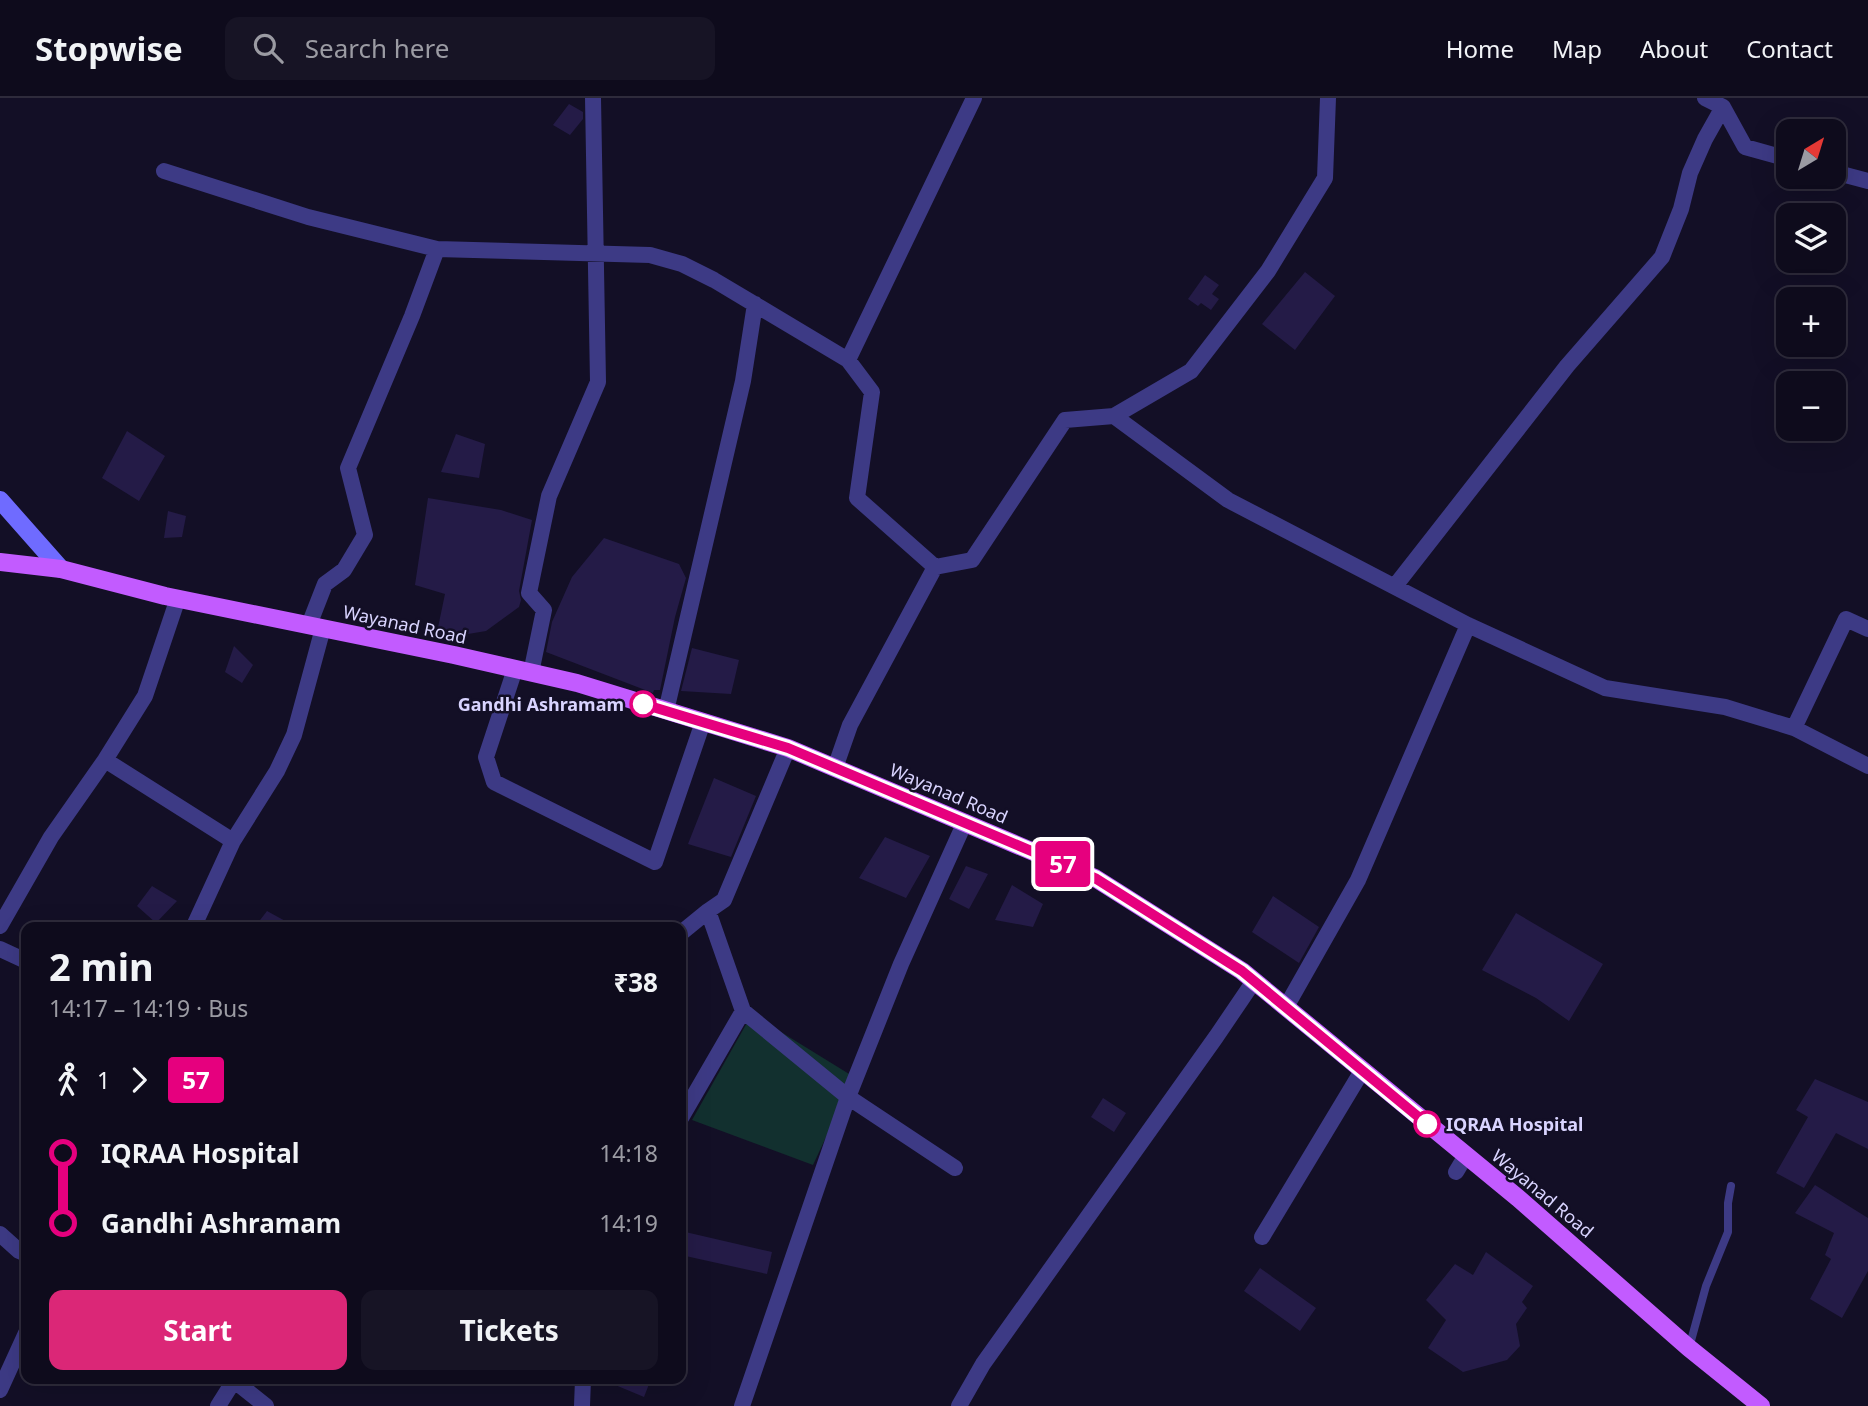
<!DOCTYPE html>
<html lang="en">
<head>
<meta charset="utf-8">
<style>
  :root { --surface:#0e0b1c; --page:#171425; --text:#f1f3f6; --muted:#9b9ba3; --line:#2e2b3b; --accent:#db2777 }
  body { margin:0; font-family:"Noto Sans",sans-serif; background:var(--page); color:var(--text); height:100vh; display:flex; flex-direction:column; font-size:26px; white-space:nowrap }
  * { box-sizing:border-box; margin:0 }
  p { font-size:23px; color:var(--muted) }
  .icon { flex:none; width:38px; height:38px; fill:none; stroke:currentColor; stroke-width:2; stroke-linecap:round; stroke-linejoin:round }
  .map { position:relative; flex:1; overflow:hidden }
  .sheet { position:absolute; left:21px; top:824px; width:665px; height:462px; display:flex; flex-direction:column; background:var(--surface); border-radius:14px; box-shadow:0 7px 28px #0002,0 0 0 2px var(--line) }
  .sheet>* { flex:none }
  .badge { padding:0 14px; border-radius:5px; font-size:24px; line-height:46px }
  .needle { width:46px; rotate:38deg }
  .buttons { position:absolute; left:1776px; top:21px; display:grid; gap:14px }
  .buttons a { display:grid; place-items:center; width:70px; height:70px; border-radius:14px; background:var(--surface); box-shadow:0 7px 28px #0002,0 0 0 2px var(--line); font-size:35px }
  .map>.badge { position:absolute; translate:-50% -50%; box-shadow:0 0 0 4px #fff }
  .legs { display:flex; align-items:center; gap:10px; height:77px; padding:0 28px; font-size:23px }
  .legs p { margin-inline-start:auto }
  .head { display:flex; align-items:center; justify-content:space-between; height:119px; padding:0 28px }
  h1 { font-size:38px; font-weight:700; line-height:52px }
  .cta { display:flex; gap:14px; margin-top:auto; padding:14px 28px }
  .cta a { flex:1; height:80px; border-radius:14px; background:var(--accent); color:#fff; font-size:28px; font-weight:700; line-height:80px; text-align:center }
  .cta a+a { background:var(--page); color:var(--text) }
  ul { padding:0 28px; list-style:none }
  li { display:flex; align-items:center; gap:24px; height:70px; font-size:26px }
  li i { display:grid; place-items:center; width:10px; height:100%; margin:0 9px; background:currentColor }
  li i::after { content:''; width:18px; height:18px; margin:-9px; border:5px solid; border-radius:50%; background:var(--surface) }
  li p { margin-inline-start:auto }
  li:first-child i { background:linear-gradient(#0000 50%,currentColor 0) }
  li:last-child i { background:linear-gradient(currentColor 50%,#0000 0) }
  header { display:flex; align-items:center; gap:42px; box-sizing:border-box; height:98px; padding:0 35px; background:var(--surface); border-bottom:2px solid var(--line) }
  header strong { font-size:33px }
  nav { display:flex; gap:38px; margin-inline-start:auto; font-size:24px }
  .search { width:490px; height:63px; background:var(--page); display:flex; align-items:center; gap:18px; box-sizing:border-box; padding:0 24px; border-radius:14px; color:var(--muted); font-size:26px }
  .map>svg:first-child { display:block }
  .green { fill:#12302f }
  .building { fill:#241b47 }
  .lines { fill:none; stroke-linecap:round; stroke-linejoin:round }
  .lane { stroke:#3d3a85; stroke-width:8 }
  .street { stroke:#3d3a85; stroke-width:16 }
  .secondary { stroke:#6f6bff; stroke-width:18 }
  .primary { stroke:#c25bff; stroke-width:18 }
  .line-1-casing { stroke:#fff; stroke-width:16 }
  .line-1 { stroke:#e6007e; stroke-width:10 }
  .stop-1-dot { fill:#fff; stroke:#e6007e; stroke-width:3.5 }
  .labels { text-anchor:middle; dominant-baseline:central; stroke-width:5; stroke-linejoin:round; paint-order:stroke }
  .street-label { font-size:18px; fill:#d9d4ff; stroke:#130f26 }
  .stop-label { font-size:18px; font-weight:bold; fill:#d9d4ff; stroke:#130f26; text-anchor:end }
</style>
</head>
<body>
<header>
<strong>Stopwise</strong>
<div class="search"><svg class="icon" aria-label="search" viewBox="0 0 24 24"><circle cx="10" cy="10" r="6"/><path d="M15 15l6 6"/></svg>Search here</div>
<nav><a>Home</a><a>Map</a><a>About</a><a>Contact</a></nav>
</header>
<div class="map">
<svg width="1868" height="1308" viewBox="0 0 1868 1308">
  <rect width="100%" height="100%" fill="#130f26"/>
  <path class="green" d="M752 916 854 979 813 1067 692 1022Z"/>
  <path class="building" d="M569 6 583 14V21L570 37 553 27Z
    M1305 174 1335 198 1295 252 1262 226Z
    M1205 177 1219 187 1212 196 1219 201 1211 212 1201 205 1198 208 1188 201Z
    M127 333 165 358 139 403 102 380Z
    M456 336 485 346 479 380 441 374Z
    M428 400 501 412 532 422 519 493 521 502 519 509 486 533 468 536 466 545 436 539 445 496 415 487Z
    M168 413 186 418 182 439 164 440Z
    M604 440 679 466 686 480 675 519 660 592H654L653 595 546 554 552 524 572 479Z
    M234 548 253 567 242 585 225 574Z
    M692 550 739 562 731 596 681 593Z
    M714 680 756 698 731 759 688 746Z
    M885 739 930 758 906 800 859 780Z
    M966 768 988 776 969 811 949 801Z
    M1012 787 1043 806 1033 829 995 822Z
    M152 788 177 803 156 825 137 808Z
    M1273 798 1319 829 1299 865 1252 834Z
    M267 813 298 830H254Z
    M1516 815 1603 866 1569 923 1536 900 1482 872Z
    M1815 981 1868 1004V1051L1836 1035 1804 1090 1776 1075 1808 1019 1796 1012Z
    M1103 1000 1126 1015 1114 1034 1091 1019Z
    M1815 1087 1868 1120V1173L1842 1220 1810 1201 1831 1161 1825 1157 1834 1135 1795 1115Z
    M681 1133 772 1154 767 1176 681 1157Z
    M1486 1154 1533 1188 1522 1204 1527 1210 1516 1226 1520 1248 1507 1262 1463 1274 1428 1250 1446 1222 1426 1202 1455 1166 1473 1177Z
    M1260 1170 1316 1210 1300 1233 1244 1193Z
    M601 1281H651L644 1299Z"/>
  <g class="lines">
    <path class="lane" d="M1689 1250 1706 1188 1728 1134V1105L1731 1088"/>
    <path class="street" d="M1705 0 1723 9 1745 49 1788 61
      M164 73 308 119 437 151 650 157 682 166 714 182 848 262 872 294 857 400 935 469 850 627 835 670
      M1834 74 1868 83
      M848 262 974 0
      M1114 318 1228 402 1468 527 1605 590 1725 609 1794 630 1868 668
      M935 469 972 462 1065 322 1114 318 1191 273 1268 173 1325 80 1328 0
      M1395 488 1567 268 1662 159 1681 111 1690 75 1705 41 1723 9
      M309 527 325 486 344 472 365 437 348 370 412 218 437 151
      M515 571 486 659 494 684 655 764 703 624
      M531 575 544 512 529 495 549 398 598 284 593 0
      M666 613 743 283 755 206
      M1794 630 1846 521 1868 531
      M105 662 233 743
      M708 813 724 802 788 650
      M0 828 51 739 105 662 145 598 178 500
      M193 830 233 743 277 673 294 637 323 530
      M681 835 708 813 743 913 848 999 955 1070
      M0 851 26 863
      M1286 909 1358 782 1468 527
      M681 1020 743 913
      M1456 1074 1462 1064 1470 1061
      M0 1136 19 1153 26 1156
      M1262 1139 1362 973
      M232 1281 266 1308
      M0 1292 26 1235
      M218 1308 235 1281
      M582 1308 583 1281
      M742 1308 848 999 901 866 965 724
      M959 1308 983 1266 1216 939 1254 883"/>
    <path class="secondary" d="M0 402 61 471"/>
    <path class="primary" d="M0 464 61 471 165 498 454 557 577 585 788 650 1095 780 1242 873 1518 1100 1689 1250 1761 1308"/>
  </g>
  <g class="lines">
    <defs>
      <path id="line-1" d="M643 606 788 650 1095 780 1242 873 1427 1026"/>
    </defs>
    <use href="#line-1" class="line-1-casing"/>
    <use href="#line-1" class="line-1"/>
  </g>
  <g class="stop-1-dot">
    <circle cx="643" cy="606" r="12"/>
    <circle cx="1427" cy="1026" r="12"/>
  </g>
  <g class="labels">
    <g class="street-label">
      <text transform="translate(405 526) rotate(12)">Wayanad Road</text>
      <text transform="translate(949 695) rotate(23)">Wayanad Road</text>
      <text transform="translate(1543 1095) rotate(40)">Wayanad Road</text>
    </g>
    <g class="stop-label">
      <text x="624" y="606">Gandhi Ashramam</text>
      <text x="1446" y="1026" text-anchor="start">IQRAA Hospital</text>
    </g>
  </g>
</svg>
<div class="buttons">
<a><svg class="needle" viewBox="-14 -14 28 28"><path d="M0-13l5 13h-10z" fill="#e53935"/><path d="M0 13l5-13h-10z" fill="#9b9ba3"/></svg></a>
<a><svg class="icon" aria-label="layers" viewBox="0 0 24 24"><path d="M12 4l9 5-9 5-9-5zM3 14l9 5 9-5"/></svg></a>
<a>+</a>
<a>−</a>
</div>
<b class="badge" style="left:1063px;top:766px;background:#e6007e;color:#fff">57</b>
<section class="sheet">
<div class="head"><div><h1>2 min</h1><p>14:17 – 14:19 · Bus</p></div><b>₹38</b></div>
<div class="legs"><svg class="icon" aria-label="walk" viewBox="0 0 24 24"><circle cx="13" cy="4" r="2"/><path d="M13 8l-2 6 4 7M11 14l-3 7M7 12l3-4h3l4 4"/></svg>1<svg class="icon" aria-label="forward" viewBox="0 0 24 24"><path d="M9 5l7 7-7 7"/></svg><b class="badge" style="background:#e6007e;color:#fff">57</b></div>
<ul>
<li><i style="color:#e6007e"></i><b>IQRAA Hospital</b><p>14:18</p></li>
<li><i style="color:#e6007e"></i><b>Gandhi Ashramam</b><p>14:19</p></li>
</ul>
<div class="cta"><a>Start</a><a>Tickets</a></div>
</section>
</div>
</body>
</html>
